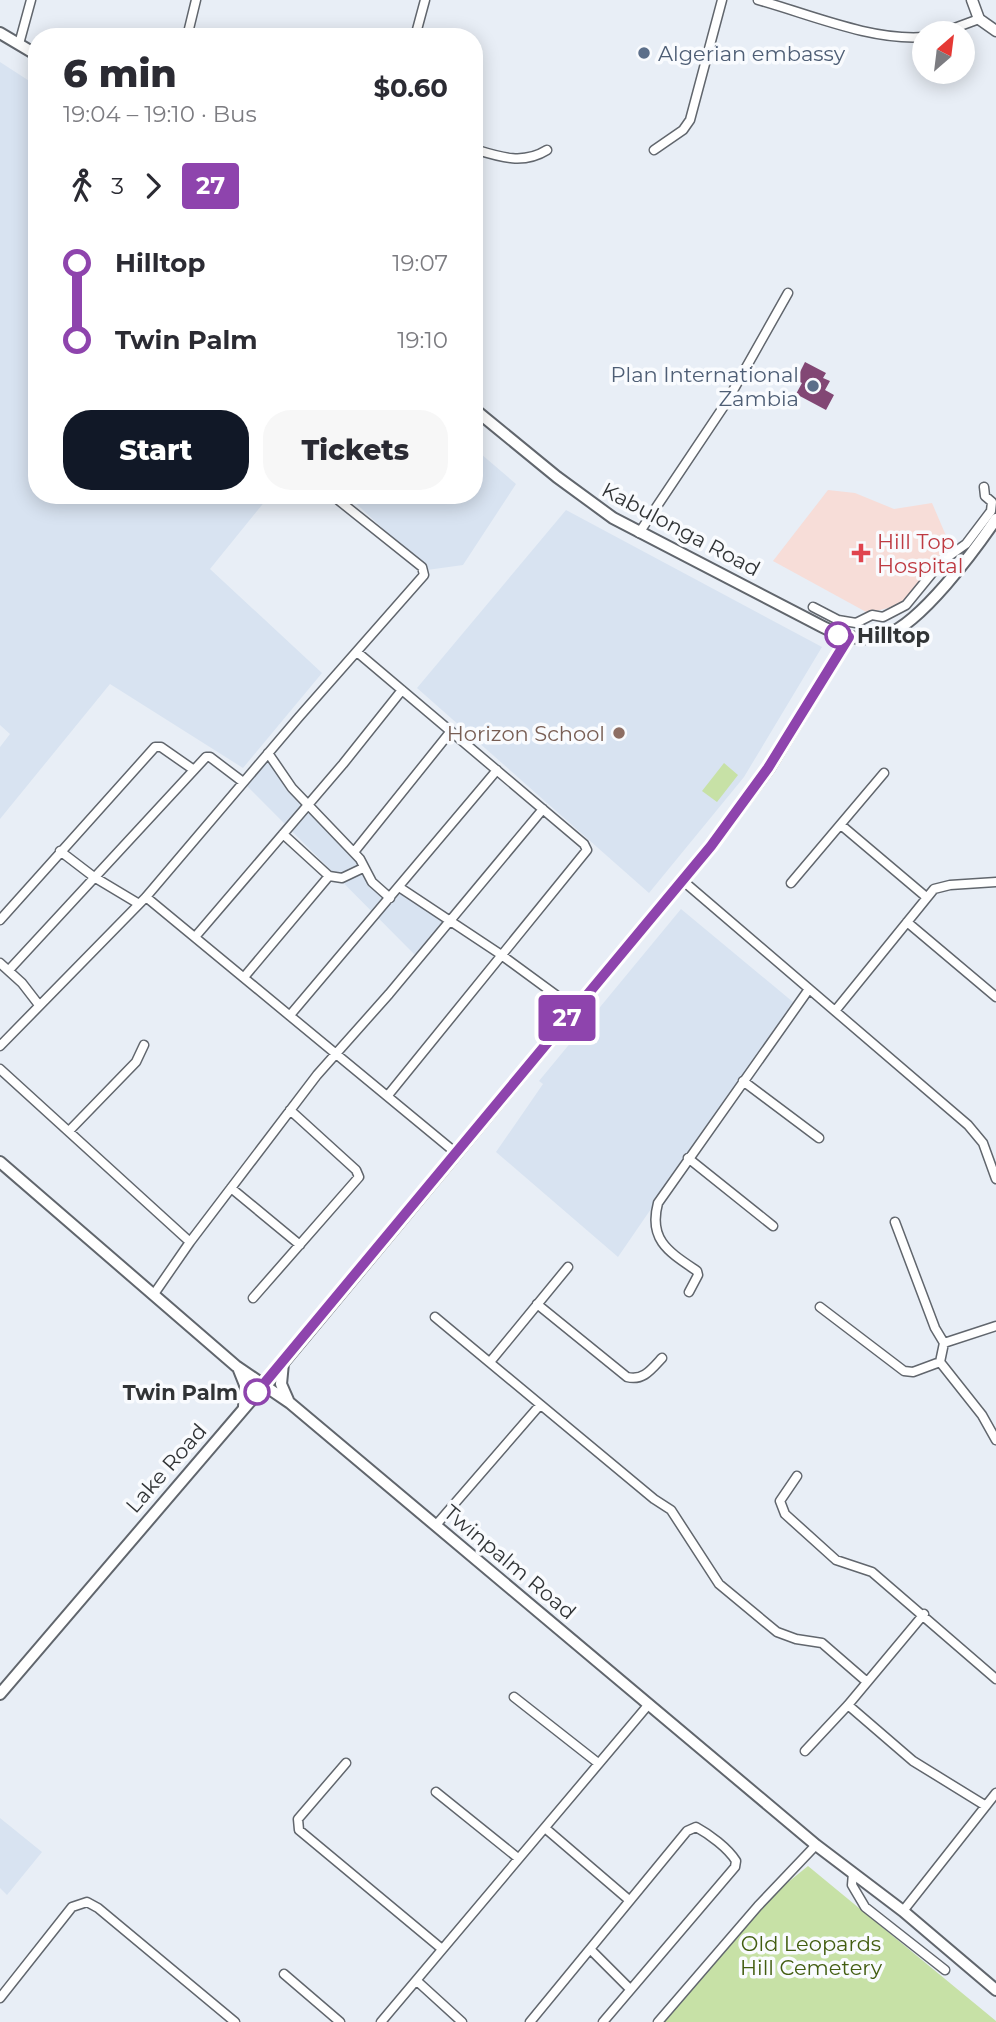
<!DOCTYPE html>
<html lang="en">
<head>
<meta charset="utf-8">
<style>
  :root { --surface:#fff; --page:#f7f7f7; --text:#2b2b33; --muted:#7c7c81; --accent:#111827 }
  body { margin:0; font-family:Montserrat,sans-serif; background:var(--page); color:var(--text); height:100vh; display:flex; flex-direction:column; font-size:26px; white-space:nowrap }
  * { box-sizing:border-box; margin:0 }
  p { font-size:23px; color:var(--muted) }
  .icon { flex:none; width:38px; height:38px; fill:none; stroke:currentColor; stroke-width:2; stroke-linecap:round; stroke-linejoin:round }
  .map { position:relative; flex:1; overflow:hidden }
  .sheet { position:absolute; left:28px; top:28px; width:455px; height:476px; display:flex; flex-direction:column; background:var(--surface); border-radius:28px; box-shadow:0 4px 18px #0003 }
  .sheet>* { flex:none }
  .badge { padding:0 14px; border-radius:5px; font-size:24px; line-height:46px }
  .needle { width:46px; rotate:28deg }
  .controls { position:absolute; left:912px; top:21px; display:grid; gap:14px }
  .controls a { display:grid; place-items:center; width:63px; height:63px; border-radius:50%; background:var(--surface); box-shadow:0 4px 18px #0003; font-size:35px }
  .map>.badge { position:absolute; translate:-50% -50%; box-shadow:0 0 0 4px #fff }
  .legs { display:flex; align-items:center; gap:10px; height:77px; padding:0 35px; font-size:23px }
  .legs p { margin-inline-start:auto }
  .headline { display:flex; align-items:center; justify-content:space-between; height:119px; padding:0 35px }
  h1 { font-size:38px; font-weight:800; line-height:52px }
  .cta { display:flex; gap:14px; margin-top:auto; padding:14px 35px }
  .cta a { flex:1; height:80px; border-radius:28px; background:var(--accent); color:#fff; font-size:28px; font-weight:800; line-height:80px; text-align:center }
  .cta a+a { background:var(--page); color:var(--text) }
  ul { padding:0 35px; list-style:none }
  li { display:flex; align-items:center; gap:24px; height:77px; font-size:26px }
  li i { display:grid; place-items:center; width:10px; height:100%; margin:0 9px; background:currentColor }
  li i::after { content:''; width:18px; height:18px; margin:-9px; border:5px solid; border-radius:50%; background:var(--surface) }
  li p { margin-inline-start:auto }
  li:first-child i { background:linear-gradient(#0000 50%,currentColor 0) }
  li:last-child i { background:linear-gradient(currentColor 50%,#0000 0) }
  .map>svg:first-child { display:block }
  .built { fill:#d8e3f1 }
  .medical { fill:#f7ddd8 }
  .green { fill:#c7e1a6 }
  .building { fill:#824774 }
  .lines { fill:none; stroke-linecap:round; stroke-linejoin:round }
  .minor-casing { stroke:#61666d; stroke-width:11 }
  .tertiary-casing { stroke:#61666d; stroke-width:13 }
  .secondary-casing { stroke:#61666d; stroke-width:14 }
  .minor { stroke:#fff; stroke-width:8 }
  .tertiary { stroke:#fff; stroke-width:10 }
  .secondary { stroke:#fff; stroke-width:10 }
  .line-1-casing { stroke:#fff; stroke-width:16 }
  .line-1 { stroke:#8e44ad; stroke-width:10 }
  .service-dot { fill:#5c6f8a; stroke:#f9fbfe; stroke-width:2.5 }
  .health-dot { fill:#e0444e; stroke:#f9fbfe; stroke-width:2.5 }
  .stop-1-dot { fill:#fff; stroke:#8e44ad; stroke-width:3.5 }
  .education-dot { fill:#8d6e63; stroke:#f9fbfe; stroke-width:2.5 }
  .labels { text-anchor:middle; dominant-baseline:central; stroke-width:7; stroke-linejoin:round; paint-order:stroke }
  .service-label { font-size:21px; fill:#4e5e75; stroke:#f9fbfe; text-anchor:start }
  .street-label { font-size:21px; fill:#313436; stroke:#f9fbfe }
  .health-label { font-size:21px; fill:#be3a42; stroke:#f9fbfe; text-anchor:start }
  .stop-label { font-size:21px; font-weight:bold; fill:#313436; stroke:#f9fbfe; text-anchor:start }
  .education-label { font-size:21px; fill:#785e54; stroke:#f9fbfe; text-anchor:end }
  .park-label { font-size:21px; fill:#425d10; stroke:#f9fbfe }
</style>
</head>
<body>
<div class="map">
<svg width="996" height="2022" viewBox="0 0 996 2022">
  <rect width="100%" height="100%" fill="#e8eef6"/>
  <path class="built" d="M0 62 37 86V495H270L210 569 322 673 243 768 110 684 0 819V747L10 734 0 725Z
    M474 448 516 484 463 565 427 570 347 495H474Z
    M566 510 822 647 744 777 649 893 417 688Z
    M268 753 390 898 399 887 449 921 418 958 243 782Z
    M681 909 793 1002 618 1257 496 1152 543 1084 539 1081Z
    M0 1818 42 1852 7 1895 0 1888Z"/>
  <path class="medical" d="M828 490 855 493 894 509 932 503 950 545 900 605 868 613 773 561Z"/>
  <path class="green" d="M724 763 738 775 717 802 702 791Z
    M808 1866 996 2021V2022H663L776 1892Z"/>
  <path class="building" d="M805 362 826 373 823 378 830 381 825 390 834 395 826 410 796 394 802 383 796 380Z"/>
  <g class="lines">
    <defs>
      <path id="minor" d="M758 0C809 14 871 41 924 37
        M941 33 979 19
        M187 37 196 0
        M415 37 425 0
        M19 44 31 0
        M474 149C500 157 523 165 547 150
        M654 150 683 130 690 120 722 0
        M639 533 726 403 788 293
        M813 607 838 620 856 623 872 615 883 617 906 605 942 561 966 544 991 511 992 502 985 496 984 487
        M357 652 584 844 587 850 389 1094
        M268 753 292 788 360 859 372 882 390 898
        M841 825 925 896
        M283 834 329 876 342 878 363 868
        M60 851 94 877 139 904
        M354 852 451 731
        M682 880 968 1125 983 1143 996 1179
        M791 883 884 773
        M399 887 500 954 575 1009
        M146 897 456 1153
        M0 920 155 747H161L194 770
        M907 922 996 997
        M195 937 343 764 402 690
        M0 963 22 983 39 1005
        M9 970 206 757H210L243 782
        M245 976 329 876
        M835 1011 934 889 950 885 996 882
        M291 1014 497 770
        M0 1046 146 897 299 717 424 575 422 567 332 495
        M0 1069 190 1242
        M743 1081 819 1138
        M69 1131 136 1062 144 1045
        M688 1158 773 1226
        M231 1188 300 1245
        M895 1222 935 1328 944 1343
        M689 1292 698 1275 697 1271C669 1252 648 1240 658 1203L809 989
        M154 1294 190 1242 317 1075 389 994 543 809
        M253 1298 359 1177 356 1170 290 1110
        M537 1304 627 1377C643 1381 651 1370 662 1358
        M820 1307 904 1371 913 1372 940 1362
        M435 1317 654 1499 671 1510 719 1584 777 1632 796 1639 822 1643 867 1682
        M996 1326 944 1343 940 1362 982 1415 996 1440
        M490 1362 568 1267
        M797 1476 780 1501 785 1514 836 1560 872 1572 996 1679
        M436 1525 540 1405
        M514 1697 598 1763
        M848 1705 913 1761 986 1806
        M805 1751 848 1705 924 1614
        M346 1763 298 1819 299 1830 442 1949
        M436 1792 518 1858
        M545 1828 629 1900
        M853 1873 852 1885 865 1907 945 1970
        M903 1911 996 1793
        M590 1949 630 1989
        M284 1974 340 2022
        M417 1981 462 2022
        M0 1998 72 1907 87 1902 98 1908 235 2022
        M381 2022 649 1704
        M530 2022 687 1831 696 1827C709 1834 728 1848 736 1861L735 1867 603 2022
        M658 2022 758 1906 816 1845"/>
      <path id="tertiary" d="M972 0 979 19 996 31"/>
      <path id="secondary" d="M0 33 37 55
        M474 409 557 477 613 518 823 627C842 637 865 642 886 635 921 623 975 550 996 519
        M0 1162 236 1366 290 1403 816 1845 903 1911 996 1990
        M283 1363 281 1384 288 1400
        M239 1370 245 1385 244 1407
        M0 1694 283 1363 711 846 769 768 849 637"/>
    </defs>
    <use href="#minor" class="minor-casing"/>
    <use href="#tertiary" class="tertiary-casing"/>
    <use href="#secondary" class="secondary-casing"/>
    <use href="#minor" class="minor"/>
    <use href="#tertiary" class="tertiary"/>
    <use href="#secondary" class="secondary"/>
  </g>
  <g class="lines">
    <defs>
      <path id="line-1" d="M257 1392 711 846 768 768 849 637 838 635"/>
    </defs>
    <use href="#line-1" class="line-1-casing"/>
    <use href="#line-1" class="line-1"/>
  </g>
  <g class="service-dot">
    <circle cx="644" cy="53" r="7"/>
    <circle cx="813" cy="386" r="7"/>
  </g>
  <path class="health-dot" d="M857.5 542.5h7v7h7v7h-7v7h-7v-7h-7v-7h7z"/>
  <g class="stop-1-dot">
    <circle cx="838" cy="635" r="12"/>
    <circle cx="257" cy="1392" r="12"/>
  </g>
  <circle class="education-dot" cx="619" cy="733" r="7"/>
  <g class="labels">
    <g class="service-label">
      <text x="658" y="53">Algerian embassy</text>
      <text x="799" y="374" text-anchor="end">Plan International<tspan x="799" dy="24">Zambia</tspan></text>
    </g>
    <g class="street-label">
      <text transform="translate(681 529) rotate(28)">Kabulonga Road</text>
      <text transform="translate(166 1468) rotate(-49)">Lake Road</text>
      <text transform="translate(510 1562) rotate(40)">Twinpalm Road</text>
    </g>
    <g class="health-label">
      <text x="877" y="541">Hill Top<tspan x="877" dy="24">Hospital</tspan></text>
    </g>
    <g class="stop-label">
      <text x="857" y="635">Hilltop</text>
      <text x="238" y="1392" text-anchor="end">Twin Palm</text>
    </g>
    <g class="education-label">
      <text x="605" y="733">Horizon School</text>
    </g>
    <g class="park-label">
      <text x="811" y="1943">Old Leopards<tspan x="811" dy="24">Hill Cemetery</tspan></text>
    </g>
  </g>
</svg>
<div class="controls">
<a><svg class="needle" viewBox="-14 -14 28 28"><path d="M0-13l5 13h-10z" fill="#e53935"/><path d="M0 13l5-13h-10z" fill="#7c7c81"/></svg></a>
</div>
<b class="badge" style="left:567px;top:1018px;background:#8e44ad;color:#fff">27</b>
<section class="sheet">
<div class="headline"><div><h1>6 min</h1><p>19:04 – 19:10 · Bus</p></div><b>$0.60</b></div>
<div class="legs"><svg class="icon" aria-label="walk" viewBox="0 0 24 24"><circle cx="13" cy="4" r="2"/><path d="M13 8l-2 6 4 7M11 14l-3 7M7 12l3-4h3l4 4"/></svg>3<svg class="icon" aria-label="forward" viewBox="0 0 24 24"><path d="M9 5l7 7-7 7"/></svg><b class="badge" style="background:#8e44ad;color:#fff">27</b></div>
<ul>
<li><i style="color:#8e44ad"></i><b>Hilltop</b><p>19:07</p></li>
<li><i style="color:#8e44ad"></i><b>Twin Palm</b><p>19:10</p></li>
</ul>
<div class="cta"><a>Start</a><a>Tickets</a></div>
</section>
</div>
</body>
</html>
